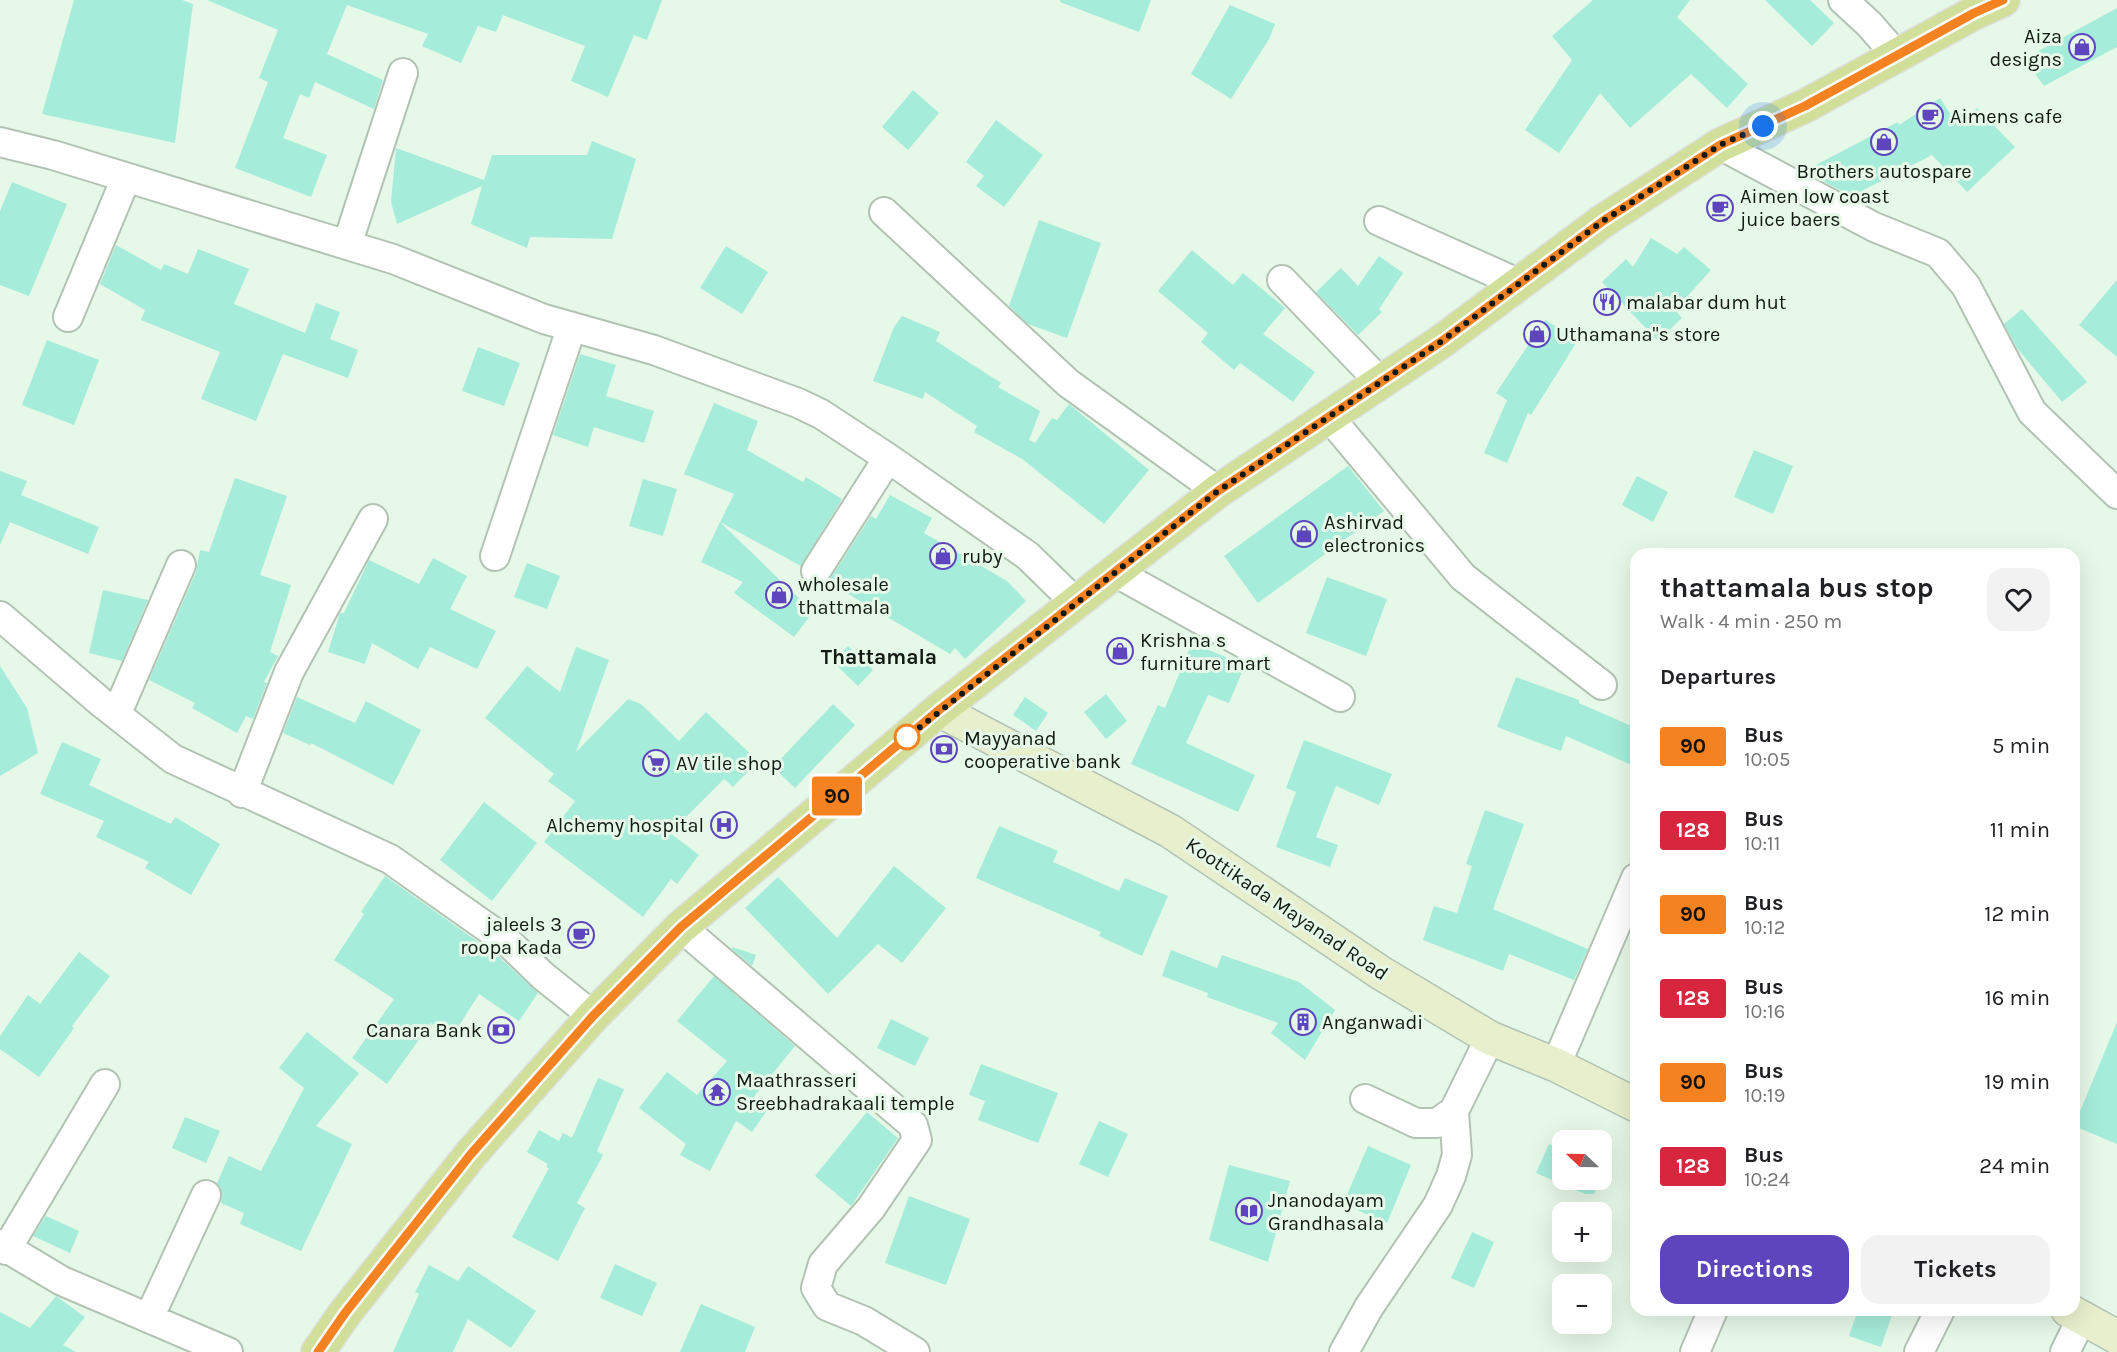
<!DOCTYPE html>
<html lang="en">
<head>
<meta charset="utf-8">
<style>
  :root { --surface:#fff; --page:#f2f2f2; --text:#202124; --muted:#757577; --accent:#5e45bd }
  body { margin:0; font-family:Karla,sans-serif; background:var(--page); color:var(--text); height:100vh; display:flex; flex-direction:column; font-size:22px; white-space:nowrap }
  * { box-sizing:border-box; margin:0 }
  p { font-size:20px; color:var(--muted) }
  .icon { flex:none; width:33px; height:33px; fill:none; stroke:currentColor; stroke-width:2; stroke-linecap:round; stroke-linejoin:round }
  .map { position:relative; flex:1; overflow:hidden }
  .panel { position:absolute; left:1630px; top:548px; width:450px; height:768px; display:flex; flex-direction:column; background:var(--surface); border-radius:18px; box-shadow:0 6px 24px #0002 }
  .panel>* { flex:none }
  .badge { padding:0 12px; border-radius:4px; font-size:21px; line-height:39px }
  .needle { width:39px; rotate:292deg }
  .tools { position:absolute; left:1552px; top:1130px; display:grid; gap:12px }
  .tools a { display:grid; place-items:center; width:60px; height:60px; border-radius:12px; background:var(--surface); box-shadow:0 6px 24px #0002; font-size:30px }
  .you { position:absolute; width:30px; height:30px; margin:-15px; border:4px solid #fff; border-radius:50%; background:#1a73e8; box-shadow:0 0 0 9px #1a73e833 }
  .map>.badge { position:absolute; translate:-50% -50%; box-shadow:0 0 0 3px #fff }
  h2 { padding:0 30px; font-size:22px; line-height:54px }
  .round { display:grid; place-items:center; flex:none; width:63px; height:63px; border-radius:18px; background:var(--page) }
  .summary { display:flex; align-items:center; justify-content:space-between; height:102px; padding:0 30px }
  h1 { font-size:28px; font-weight:700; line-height:45px }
  .button { display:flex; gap:12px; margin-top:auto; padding:12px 30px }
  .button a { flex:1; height:69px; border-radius:18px; background:var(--accent); color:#fff; font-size:24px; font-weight:700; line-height:69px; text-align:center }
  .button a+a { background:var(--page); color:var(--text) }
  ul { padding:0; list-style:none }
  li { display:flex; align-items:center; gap:18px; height:84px; padding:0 30px }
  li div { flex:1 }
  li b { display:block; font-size:22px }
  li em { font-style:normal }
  li .badge { min-width:66px; font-weight:700; text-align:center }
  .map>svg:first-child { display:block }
  .building { fill:#a6ecda }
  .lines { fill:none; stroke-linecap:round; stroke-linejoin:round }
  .street-casing { stroke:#b2c3b4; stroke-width:32 }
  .secondary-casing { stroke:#b2c3b4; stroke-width:36 }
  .primary-casing { stroke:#dedfde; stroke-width:36 }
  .street { stroke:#fff; stroke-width:28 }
  .secondary { stroke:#e8efcd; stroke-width:33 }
  .primary { stroke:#d0e09b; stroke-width:33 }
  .line-casing { stroke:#fff; stroke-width:14 }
  .line { stroke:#f58220; stroke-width:9 }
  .walk { stroke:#121812; stroke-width:6; stroke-dasharray:0 10.8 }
  .stop-dot { fill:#fff; stroke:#f58220; stroke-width:3 }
  .labels { text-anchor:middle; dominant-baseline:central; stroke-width:6; stroke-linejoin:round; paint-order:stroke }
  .poi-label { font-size:20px; fill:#121812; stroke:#e6f8e8; text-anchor:start }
  .street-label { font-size:20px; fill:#121812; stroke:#e6f8e8 }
  .neighbourhood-label { font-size:21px; font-weight:bold; fill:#121812; stroke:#e6f8e8 }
</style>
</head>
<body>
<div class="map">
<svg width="2117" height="1352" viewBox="0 0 2117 1352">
  <rect width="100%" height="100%" fill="#e6f8e8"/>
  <path class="building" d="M74 0H182L193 4 175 143 42 114Z
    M207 0H662L647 40 634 35 608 97 571 81 585 46 503 15 496 32 478 26 461 63 422 46 428 34 347 5 327 54 383 80 374 109 315 82 309 98 300 94 283 138 327 155 311 197 235 168 268 82 259 78 278 30Z
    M1060 0H1151L1139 32 1060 2Z
    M1593 0H1690L1677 17 1748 84 1727 108 1691 74 1630 128 1600 93 1559 153 1525 130 1572 60 1552 36Z
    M1765 0H1810L1834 23 1812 46Z
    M1230 5 1275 24 1269 39 1231 99 1191 74Z
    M2117 8V47L2044 86 2024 59Z
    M913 90 939 113 908 150 882 127Z
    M1940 98 1958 126 1977 108 2015 147 1967 192 1932 155 1852 196 1826 183 1810 168 1898 122 1899 125Z
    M996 120 1043 155 1004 207 976 186 984 176 966 162Z
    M592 141 636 159 612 239 530 237 527 248 471 224 482 186 397 224 391 202 396 148 484 180 492 155H587Z
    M12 182 67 204 29 296 0 285V211Z
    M1039 220 1101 243 1067 338 1028 324 1009 306Z
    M1651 238 1677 254 1684 247 1711 270 1675 310 1682 318 1658 341 1602 282 1626 259 1633 267Z
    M116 245 161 270 164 264 188 274 198 249 249 269 234 304 305 333 316 303 340 312 330 339 358 350 348 378 283 354 256 421 201 399 220 352 141 320 145 310 100 284Z
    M726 246 768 272 742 314 700 288Z
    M1192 250 1233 285 1243 273 1285 308 1263 334 1315 372 1293 402 1240 363 1234 370 1201 342 1208 333 1158 291Z
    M1379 256 1403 273 1379 309 1382 312 1358 335 1316 292 1341 268 1358 286Z
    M2117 280V357L2079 325Z
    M2022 309 2087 382 2062 402 2017 348 2004 324Z
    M902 316 940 332 936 341 1001 383 998 387 1040 411 1029 440 1035 443 1052 418 1057 420 1069 404 1149 470 1104 524 1022 459 974 432 977 426 925 392 923 399 873 381 894 327Z
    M1545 320 1578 340 1531 415 1528 413 1507 463 1484 453 1507 400 1496 393Z
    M47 340 99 360 74 425 22 405Z
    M478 347 520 363 504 406 462 391Z
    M580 354 616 365 606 396 654 411 644 443 594 427 588 447 553 435Z
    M714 403 758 421 747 450 803 482 806 477 842 499 801 566 720 522 734 494 684 474Z
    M1754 450 1793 466 1773 514 1734 497Z
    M1348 466 1384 511 1258 603 1224 556Z
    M0 471 27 481 21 495 99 527 88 554 10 522 0 545Z
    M1637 476 1668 492 1653 522 1622 505Z
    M235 478 287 496 260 575 291 585 270 652 278 656 264 682 267 683 253 719 246 716 237 733 192 708 195 703 149 680 196 572 200 550 209 552Z
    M643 479 677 489 663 536 629 526Z
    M890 495 932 518 924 533 1007 581 1026 601 965 659 955 648 950 654 828 582 871 516 876 519Z
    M720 522 813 612 794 637 734 593 743 582 701 562Z
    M433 558 467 576 450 609 496 631 477 669 430 647 418 669 372 643 365 664 328 652 340 613H344L369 560 419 584Z
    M527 563 560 576 547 609 514 597Z
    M1327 577 1387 599 1366 656 1306 633Z
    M103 590 148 600 122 661 89 653Z
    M1192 643 1245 665 1229 703 1208 695 1186 743 1255 775 1238 812 1131 764 1158 705 1165 708Z
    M848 646 873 670 858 686 833 662Z
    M576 647 609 660 576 752 628 699 641 704 679 741 706 712 758 761 733 787 724 779 670 833 699 855 677 884 671 879 643 917 544 842 575 801 548 781 554 774 485 718 527 666 560 692Z
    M0 666 27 708 38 753 0 776Z
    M1516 677 1579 700V703L1636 728V767L1566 736 1561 751 1497 727Z
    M1106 694 1127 721 1106 739 1084 712Z
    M297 697 355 723 366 701 421 730 393 785 311 743 310 745 283 733Z
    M1025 697 1048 713 1036 731 1013 715Z
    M833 704 855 725 795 788 773 767Z
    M1304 740 1392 774 1379 805 1336 786 1316 837 1338 845 1330 867 1276 847 1296 792 1286 788Z
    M62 742 101 759 89 785 171 824 175 817 220 844 191 895 145 868 149 862 96 837 104 821 40 794Z
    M484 802 537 843 492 901 440 860Z
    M1485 810 1524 824 1493 909 1588 949 1574 980 1509 954 1503 971 1423 940 1434 906 1457 913 1472 866 1466 864Z
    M999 826 1058 851 1053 862 1119 891 1125 878 1168 896 1142 956 1099 936 1101 932 976 878Z
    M894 866 946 908 902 963 878 944 828 994 745 908 778 877 837 938Z
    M385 876 498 956 538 993 519 1021 479 994 452 1037 431 1023 387 1084 352 1058 394 999 334 960 364 914 361 912Z
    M732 947 756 955 752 966 732 949Z
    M1171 950 1217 968 1222 955 1299 982 1335 1010 1305 1060 1271 1033 1278 1023 1207 997 1208 993 1162 976Z
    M79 952 110 976 72 1026 74 1028 39 1077 0 1049V1036L28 995 40 1004Z
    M714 976 795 1046 752 1099 768 1109 752 1132 736 1121 710 1171 680 1155 686 1144 639 1108 667 1072 697 1095 727 1061 677 1021Z
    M891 1019 929 1038 915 1066 877 1048Z
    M2117 1022V1144L2074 1126Z
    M307 1032 359 1073 316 1126 352 1144 301 1251 240 1224 244 1213 221 1203 222 1193 217 1183 229 1156 261 1171 304 1088 279 1068Z
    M981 1064 1058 1093 1038 1143 978 1120 985 1101 969 1095Z
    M598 1078 624 1089 597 1151 603 1155 577 1203 585 1208 558 1261 512 1237 549 1168 546 1167 548 1164 527 1152 539 1130 559 1141 563 1133 572 1138Z
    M867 1112 898 1138 851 1206 815 1176Z
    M185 1117 220 1131 206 1163 172 1148Z
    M1099 1121 1128 1134 1108 1177 1079 1164Z
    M1549 1144 1563 1150V1179H1601L1594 1194H1585L1536 1173Z
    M1368 1146 1411 1165 1387 1223 1343 1204Z
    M1229 1165 1290 1181 1268 1262 1209 1240Z
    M909 1196 970 1219 946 1285 885 1263Z
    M46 1216 79 1231 70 1253 33 1236Z
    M1472 1232 1494 1242 1474 1288 1451 1278Z
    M615 1264 657 1283 642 1316 600 1298Z
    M429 1265 458 1281 468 1266 536 1311 511 1348 468 1319 453 1352H393L419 1294 415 1292Z
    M56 1296 85 1317 63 1345 76 1352H0V1312L30 1328Z
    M701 1304 755 1327 745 1352H680Z
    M1858 1310H1876L1892 1315 1881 1347 1849 1336Z"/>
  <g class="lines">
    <defs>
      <path id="street" d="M1843 0 1869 24 1898 57
        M0 142 53 155 393 259 544 319 654 350 798 403 821 414 888 458 1028 556 1076 603
        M1720 145 1874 227 1938 253 1966 286 2032 412 2117 494
        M884 212 1068 383 1218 491
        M1379 221 1520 284
        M347 245 403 73
        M1282 280 1381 383
        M68 317 126 178
        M1330 418 1463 577 1602 685
        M495 556 571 329
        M816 571 888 458
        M1115 572 1340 697
        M0 616 103 704 173 759 390 859 509 943 543 976 593 1016
        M117 713 181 565
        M242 793 289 672 373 519
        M681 927 913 1125 917 1140 871 1208 823 1264 816 1288 827 1306 864 1321 915 1352
        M1556 1065 1636 878
        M1365 1099 1416 1123H1437L1454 1111
        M0 1244 62 1281 228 1352
        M6 1250 105 1084
        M149 1318 206 1195
        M1344 1352 1369 1307 1438 1205 1451 1176 1457 1155 1454 1111 1490 1038
        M1695 1352 1713 1310
        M1919 1352 1940 1310
        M2065 1352 2083 1316"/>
      <path id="secondary" d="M939 710 1170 831 1381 973 1490 1038 1556 1065 1636 1105
        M2068 1310 2117 1337"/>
      <path id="primary" d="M318 1352 345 1313 471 1154 593 1016 681 927 939 710 1218 491 1442 341 1603 221 1720 145 1805 106 1974 13 2003 0"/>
    </defs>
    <use href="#street" class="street-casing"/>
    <use href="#secondary" class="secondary-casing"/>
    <use href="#primary" class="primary-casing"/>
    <use href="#street" class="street"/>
    <use href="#secondary" class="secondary"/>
    <use href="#primary" class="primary"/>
  </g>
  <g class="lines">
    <defs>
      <path id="line" d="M318 1352 345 1313 471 1154 593 1016 681 927 939 710 1218 491 1442 341 1603 221 1720 145 1805 106 1974 13 2003 0"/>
    </defs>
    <use href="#line" class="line-casing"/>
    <use href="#line" class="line"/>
    <path class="walk" d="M907 737 905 739 1218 491 1442 341 1603 221 1720 145 1763 126"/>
  </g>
  <defs>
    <symbol id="shop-ring" viewBox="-11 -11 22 22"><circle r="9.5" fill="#e6f8e8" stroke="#5e45bd" stroke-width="1.5"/><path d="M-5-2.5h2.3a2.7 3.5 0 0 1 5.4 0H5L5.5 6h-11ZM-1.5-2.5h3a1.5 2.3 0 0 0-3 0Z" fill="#5e45bd"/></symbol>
    <symbol id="cafe-ring" viewBox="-11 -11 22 22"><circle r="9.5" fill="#e6f8e8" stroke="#5e45bd" stroke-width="1.5"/><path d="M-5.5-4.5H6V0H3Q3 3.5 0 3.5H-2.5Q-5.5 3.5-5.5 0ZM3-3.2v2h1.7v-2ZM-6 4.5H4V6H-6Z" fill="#5e45bd"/></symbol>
    <symbol id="restaurant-ring" viewBox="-11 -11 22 22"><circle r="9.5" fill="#e6f8e8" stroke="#5e45bd" stroke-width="1.5"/><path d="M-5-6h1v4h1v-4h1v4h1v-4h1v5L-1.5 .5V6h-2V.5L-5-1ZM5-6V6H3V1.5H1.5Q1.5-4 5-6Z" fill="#5e45bd"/></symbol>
    <symbol id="bank-ring" viewBox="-11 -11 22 22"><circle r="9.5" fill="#e6f8e8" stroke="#5e45bd" stroke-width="1.5"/><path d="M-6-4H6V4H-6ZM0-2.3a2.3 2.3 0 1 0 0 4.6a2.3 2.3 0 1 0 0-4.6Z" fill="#5e45bd"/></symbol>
    <symbol id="supermarket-ring" viewBox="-11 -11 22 22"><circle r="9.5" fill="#e6f8e8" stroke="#5e45bd" stroke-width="1.5"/><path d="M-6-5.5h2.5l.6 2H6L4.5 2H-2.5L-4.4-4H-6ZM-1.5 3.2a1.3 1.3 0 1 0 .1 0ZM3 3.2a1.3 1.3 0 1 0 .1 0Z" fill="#5e45bd"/></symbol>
    <symbol id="hospital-ring" viewBox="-11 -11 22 22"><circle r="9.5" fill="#e6f8e8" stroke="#5e45bd" stroke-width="1.5"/><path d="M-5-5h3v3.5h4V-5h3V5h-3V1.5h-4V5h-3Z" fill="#5e45bd"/></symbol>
    <symbol id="building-ring" viewBox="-11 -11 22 22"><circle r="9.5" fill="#e6f8e8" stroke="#5e45bd" stroke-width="1.5"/><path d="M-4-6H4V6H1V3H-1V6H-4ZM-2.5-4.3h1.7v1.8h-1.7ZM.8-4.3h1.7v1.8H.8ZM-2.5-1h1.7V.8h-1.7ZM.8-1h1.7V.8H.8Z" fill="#5e45bd"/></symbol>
    <symbol id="temple-ring" viewBox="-11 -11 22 22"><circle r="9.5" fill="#e6f8e8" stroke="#5e45bd" stroke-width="1.5"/><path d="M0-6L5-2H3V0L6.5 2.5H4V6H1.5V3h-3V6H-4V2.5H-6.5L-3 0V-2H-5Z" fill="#5e45bd"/></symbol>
    <symbol id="library-ring" viewBox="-11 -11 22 22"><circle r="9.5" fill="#e6f8e8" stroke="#5e45bd" stroke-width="1.5"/><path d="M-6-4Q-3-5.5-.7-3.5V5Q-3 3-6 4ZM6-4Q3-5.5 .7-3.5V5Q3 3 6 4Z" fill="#5e45bd"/></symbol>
  </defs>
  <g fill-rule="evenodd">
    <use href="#shop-ring" x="2067" y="32" width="30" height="30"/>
    <use href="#cafe-ring" x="1915" y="101" width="30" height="30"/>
    <use href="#shop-ring" x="1869" y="127" width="30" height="30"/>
    <use href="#cafe-ring" x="1705" y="193" width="30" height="30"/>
    <use href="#restaurant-ring" x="1592" y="287" width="30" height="30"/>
    <use href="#shop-ring" x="1522" y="319" width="30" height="30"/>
    <use href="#shop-ring" x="1289" y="519" width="30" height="30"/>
    <use href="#shop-ring" x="928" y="541" width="30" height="30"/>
    <use href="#shop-ring" x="764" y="580" width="30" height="30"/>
    <use href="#shop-ring" x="1105" y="636" width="30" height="30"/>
    <use href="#bank-ring" x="929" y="734" width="30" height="30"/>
    <use href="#supermarket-ring" x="641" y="748" width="30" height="30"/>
    <use href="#hospital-ring" x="709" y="810" width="30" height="30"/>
    <use href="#cafe-ring" x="566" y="920" width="30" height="30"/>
    <use href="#building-ring" x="1288" y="1007" width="30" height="30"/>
    <use href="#bank-ring" x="486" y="1015" width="30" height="30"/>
    <use href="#temple-ring" x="702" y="1077" width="30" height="30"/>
    <use href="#library-ring" x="1234" y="1196" width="30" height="30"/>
  </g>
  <circle class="stop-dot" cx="907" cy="737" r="12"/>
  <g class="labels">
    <g class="poi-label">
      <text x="2062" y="36" text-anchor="end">Aiza<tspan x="2062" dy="23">designs</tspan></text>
      <text x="1950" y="116">Aimens cafe</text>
      <text x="1884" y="171" text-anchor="middle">Brothers autospare</text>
      <text x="1740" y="196">Aimen low coast<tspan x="1740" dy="23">juice baers</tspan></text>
      <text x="1626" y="302">malabar dum hut</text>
      <text x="1556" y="334">Uthamana"s store</text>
      <text x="1324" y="522">Ashirvad<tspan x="1324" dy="23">electronics</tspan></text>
      <text x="962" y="556">ruby</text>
      <text x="798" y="584">wholesale<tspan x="798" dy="23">thattmala</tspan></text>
      <text x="1140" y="640">Krishna s<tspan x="1140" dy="23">furniture mart</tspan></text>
      <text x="964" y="738">Mayyanad<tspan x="964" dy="23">cooperative bank</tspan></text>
      <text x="676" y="763">AV tile shop</text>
      <text x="704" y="825" text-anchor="end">Alchemy hospital</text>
      <text x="562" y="924" text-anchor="end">jaleels 3<tspan x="562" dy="23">roopa kada</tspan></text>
      <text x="1322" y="1022">Anganwadi</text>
      <text x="482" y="1030" text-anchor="end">Canara Bank</text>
      <text x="736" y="1080">Maathrasseri<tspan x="736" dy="23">Sreebhadrakaali temple</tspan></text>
      <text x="1268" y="1200">Jnanodayam<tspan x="1268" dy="23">Grandhasala</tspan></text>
    </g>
    <g class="street-label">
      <text transform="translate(1287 909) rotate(34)">Koottikada Mayanad Road</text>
    </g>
    <g class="neighbourhood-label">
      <text x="879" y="657">Thattamala</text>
    </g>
  </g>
</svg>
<div class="tools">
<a><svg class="needle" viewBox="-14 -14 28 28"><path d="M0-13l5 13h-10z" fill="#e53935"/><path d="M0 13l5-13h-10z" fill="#757577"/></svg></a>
<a>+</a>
<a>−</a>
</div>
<div class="you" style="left:1763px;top:126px"></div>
<b class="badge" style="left:837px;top:796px;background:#f58220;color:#111">90</b>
<section class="panel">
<div class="summary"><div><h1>thattamala bus stop</h1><p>Walk · 4 min · 250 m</p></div><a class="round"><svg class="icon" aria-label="heart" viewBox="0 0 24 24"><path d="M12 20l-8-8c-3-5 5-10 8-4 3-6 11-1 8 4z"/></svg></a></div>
<h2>Departures</h2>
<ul>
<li><span class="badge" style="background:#f58220;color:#111">90</span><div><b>Bus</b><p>10:05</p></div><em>5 min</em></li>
<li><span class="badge" style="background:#d7263d;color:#fff">128</span><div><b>Bus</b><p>10:11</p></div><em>11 min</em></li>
<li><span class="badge" style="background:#f58220;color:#111">90</span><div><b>Bus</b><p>10:12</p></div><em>12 min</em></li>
<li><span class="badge" style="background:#d7263d;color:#fff">128</span><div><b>Bus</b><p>10:16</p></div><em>16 min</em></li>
<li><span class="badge" style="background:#f58220;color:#111">90</span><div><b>Bus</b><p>10:19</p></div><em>19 min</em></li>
<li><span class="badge" style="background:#d7263d;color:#fff">128</span><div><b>Bus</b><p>10:24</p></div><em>24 min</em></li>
</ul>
<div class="button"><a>Directions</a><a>Tickets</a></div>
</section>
</div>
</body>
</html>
